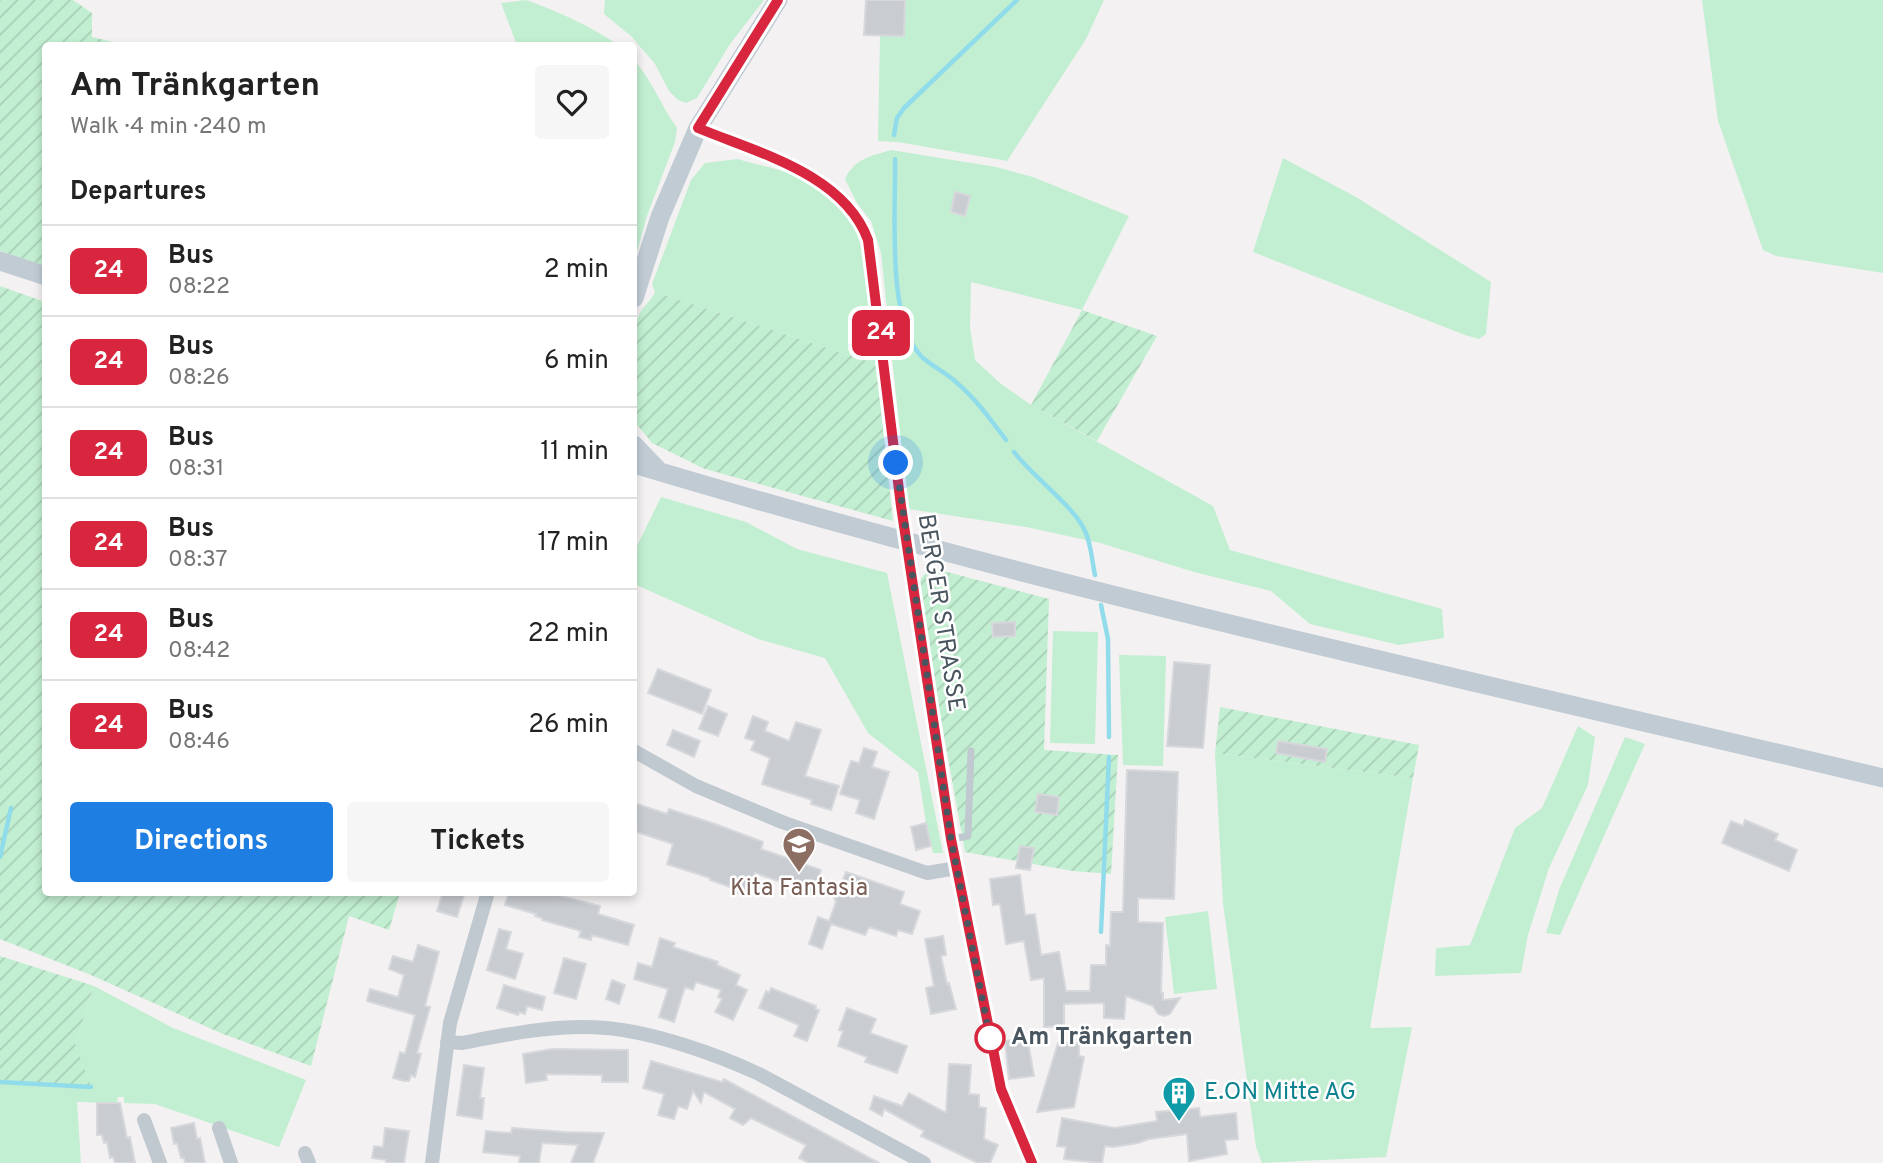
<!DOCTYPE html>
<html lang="en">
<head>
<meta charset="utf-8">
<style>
  :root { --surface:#fff; --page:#f6f6f6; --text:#222; --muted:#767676; --line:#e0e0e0; --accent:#1e7ee1 }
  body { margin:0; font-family:Overpass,sans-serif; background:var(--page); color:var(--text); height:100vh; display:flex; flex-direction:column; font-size:26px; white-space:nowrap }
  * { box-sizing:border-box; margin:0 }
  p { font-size:23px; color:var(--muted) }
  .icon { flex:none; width:38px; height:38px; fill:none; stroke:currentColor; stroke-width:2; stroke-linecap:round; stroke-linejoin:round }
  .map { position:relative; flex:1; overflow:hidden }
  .panel { position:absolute; left:42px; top:42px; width:595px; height:854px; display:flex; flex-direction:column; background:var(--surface); border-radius:7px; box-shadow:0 4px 10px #0003 }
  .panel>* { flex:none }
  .badge { padding:0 14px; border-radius:10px; font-size:24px; line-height:46px }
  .you { position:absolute; width:35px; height:35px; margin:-18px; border:5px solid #fff; border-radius:50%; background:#1a73e8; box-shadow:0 0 0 10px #1a73e833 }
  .map>.badge { position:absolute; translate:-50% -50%; box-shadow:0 0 0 4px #fff }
  h2 { padding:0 28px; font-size:26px; line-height:63px }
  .round { display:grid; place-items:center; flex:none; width:74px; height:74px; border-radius:7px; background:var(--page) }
  .overview { display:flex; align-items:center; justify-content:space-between; height:119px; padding:0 28px }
  h1 { font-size:33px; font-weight:700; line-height:52px }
  .action { display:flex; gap:14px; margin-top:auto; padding:14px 28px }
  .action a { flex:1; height:80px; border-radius:7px; background:var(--accent); color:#fff; font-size:28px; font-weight:700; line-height:80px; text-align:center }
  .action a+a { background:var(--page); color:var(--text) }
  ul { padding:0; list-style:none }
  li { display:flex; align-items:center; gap:21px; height:91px; padding:0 28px; border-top:2px solid var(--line) }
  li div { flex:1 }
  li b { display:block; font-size:26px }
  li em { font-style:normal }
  li .badge { min-width:77px; font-weight:700; text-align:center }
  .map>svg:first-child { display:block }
  .grass { fill:#c2efd1 }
  .garden { fill:url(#garden-furrows) }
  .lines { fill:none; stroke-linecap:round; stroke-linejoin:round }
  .stream { stroke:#91dcea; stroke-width:4.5 }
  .building { fill:#c9ccd1; stroke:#d6d8dc; stroke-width:2 }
  .lane { stroke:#c0c9d0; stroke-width:7 }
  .street { stroke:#c0c9d0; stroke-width:14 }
  .secondary { stroke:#c0cbd4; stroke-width:19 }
  .line-casing { stroke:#fff; stroke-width:16 }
  .line { stroke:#d7263d; stroke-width:10 }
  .walk { stroke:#49565f; stroke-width:7; stroke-dasharray:0 12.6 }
  .stop-dot { fill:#fff; stroke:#d7263d; stroke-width:3.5 }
  .labels { text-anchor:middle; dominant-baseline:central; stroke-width:5; stroke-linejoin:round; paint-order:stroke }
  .street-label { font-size:24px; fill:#49565f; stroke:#fff }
  .education-label { font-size:24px; fill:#785e54; stroke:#fff }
  .stop-label { font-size:24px; font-weight:bold; fill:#49565f; stroke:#fff; text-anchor:start }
  .culture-label { font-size:24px; fill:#0d838f; stroke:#fff; text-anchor:start }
</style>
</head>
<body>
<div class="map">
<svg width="1883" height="1163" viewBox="0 0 1883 1163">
  <defs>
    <pattern id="garden-furrows" width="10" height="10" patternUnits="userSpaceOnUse" patternTransform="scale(1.75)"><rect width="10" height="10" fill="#c2efd1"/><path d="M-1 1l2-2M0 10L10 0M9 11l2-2" fill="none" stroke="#a8cfb6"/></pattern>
  </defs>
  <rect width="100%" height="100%" fill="#f4f1f2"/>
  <path class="grass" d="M526 0C559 12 589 25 618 45H517L501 3Z
    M605 0H764L730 44 697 98 686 103 678 100 669 91 655 64 632 37 604 14Z
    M905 0H1104L1086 39 1007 161 898 142 878 141 880 35Z
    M1702 0H1883V273L1776 256 1763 250 1718 121Z
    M634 60C652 80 661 106 677 128L675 142 647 216 634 262Z
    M891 150 996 167 1033 177 1129 216 1082 310 971 282 970 327 975 360 1000 383 1031 405 1213 506 1230 550 1442 609 1444 638 1399 645 1310 624 1271 591 1194 572 1100 543 1026 527 908 509 881 253 871 221 857 203 845 179C854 159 871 156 891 150Z
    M1283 158 1356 197 1491 282 1486 334 1479 339 1465 335 1253 252Z
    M738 159C756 165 777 168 794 175 819 185 842 203 854 227 870 258 872 328 876 364L655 292 652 284 691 180 705 163Z
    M661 497 746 522 797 549 887 573 943 853H933L926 823 918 772 868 733 825 658 758 639 634 584V552Z
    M1053 631 1098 632 1095 744 1050 743Z
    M1119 655 1166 656 1163 766 1123 765Z
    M1578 726 1595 737 1588 785 1549 868 1528 935 1521 973 1435 976 1436 948 1470 945 1515 828 1542 808Z
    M1625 737 1645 744 1560 935 1546 933 1559 890Z
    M1215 753 1413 778 1370 1028 1412 1027 1386 1157 1262 1163 1256 1147 1223 903Z
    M1208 911 1217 989 1174 994 1165 917Z
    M94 986 173 1028 306 1080 279 1147 155 1104 124 1103V1097H118L117 1103 77 1102 81 1163H0V1082H13L75 1044Z"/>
  <path class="garden" d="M0 0H73L92 13V37L126 45 46 46 45 266 0 251Z
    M0 286 45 302 46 892 400 893 389 930 349 916 311 1066 223 1034 91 975 0 939Z
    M655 292 876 364 893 521 705 469 652 443 634 421C633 398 629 334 639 315 642 307 651 301 655 292Z
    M1082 310 1157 336 1097 441 1031 405Z
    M936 569 1049 599 1044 750 1118 755 1111 874 1073 871 965 852 918 592C919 580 923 571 936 569Z
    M1220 707 1419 745 1413 778 1215 753Z
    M0 956 94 986 75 1044 91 1087 0 1082Z"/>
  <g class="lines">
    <path class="stream" d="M894 135 897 118 904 108 1017 0
      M895 159C896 209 886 322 922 357 933 367 947 373 957 383 976 399 991 420 1006 440
      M1014 452C1032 476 1074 506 1085 531 1091 543 1092 561 1095 575
      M1101 605 1108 639 1109 737
      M0 857 11 808
      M1101 932 1109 757
      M0 1082 91 1087"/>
  </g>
  <path class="building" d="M866 0H905L904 36 864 35Z
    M955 192 970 196 965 216 951 212Z
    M1015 622V636L993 637 992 623Z
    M1174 662 1210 665 1203 748 1167 746Z
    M658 669 711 690 702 714 648 693Z
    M708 706 727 714 718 736 699 729Z
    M753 716 768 722 765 731 789 741 796 722 821 730 805 776 839 786 831 810 811 804 812 800 762 784 770 758 751 750 755 741 745 738Z
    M673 730 700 741 694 757 667 745Z
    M1278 741 1327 749 1325 762 1276 753Z
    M864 748 877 752 872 767 889 772 874 819 856 813 860 800 840 794 851 761 859 763Z
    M1127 770 1178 772 1174 899 1138 898V922L1163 923 1161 993H1163V1000L1180 998 1170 1014 1164 1016 1158 1014 1153 1006 1126 996 1124 1019 1104 1018V1003L1064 1004V1026L1044 1027V978L1031 980 1024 941 1006 944 1000 904 993 905 990 879 1020 875 1025 915 1035 914 1041 955 1059 952 1066 991H1090L1091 965H1106V945L1110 946 1111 912H1123Z
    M1038 794 1059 797 1057 815 1035 812Z
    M634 803 667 814 669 809 715 824 763 842 761 849 821 870 813 893 755 873 747 896 735 892 736 889 710 880V878L667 864 673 844 634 831Z
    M1745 820 1778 834 1775 840 1797 850 1789 871 1722 843 1731 821 1743 826Z
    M926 823 931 846 916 850 911 827Z
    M1020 846 1034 848 1030 870 1016 868Z
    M846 872 904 892 900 904 920 911 912 934 898 930 896 936 869 927 865 935 831 924 822 949 809 944 818 917 829 921 836 902 833 895 844 889 842 882Z
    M443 892H465L457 917 437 911Z
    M509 892H545L600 906 598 914 634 925 628 945 592 935 591 940 579 937 581 931 542 920V918L535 916 536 914 505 905Z
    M499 929 511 932 506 949 523 954 515 979 487 970Z
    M943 936 946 955 941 956 947 984 949 983 956 1009 931 1014 926 988 934 986 925 939Z
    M660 938 675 943 673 947 718 962 717 965 740 975 736 985 747 990 733 1020 715 1012 722 999 718 997 721 990 696 982 693 990 685 987 674 1022 659 1017 668 989 634 979 638 963 652 967Z
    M418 945 439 952 425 1006 430 1007 417 1053 421 1054 415 1077 411 1075 409 1081H404L393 1078 400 1052 405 1054 415 1015 367 1001 370 989 398 997 404 975 389 969 393 956 413 962Z
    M564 958 586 964 576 999 554 993Z
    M612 980 625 985 619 1004 606 999Z
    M504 985 545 997 542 1010 527 1006 525 1014 519 1012 518 1015 497 1008Z
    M771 988 816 1006 815 1009 819 1010 807 1041 794 1036 799 1025 759 1008 766 991 769 993Z
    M847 1008 876 1019 870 1033 907 1046 897 1073 865 1062 867 1057 838 1046 843 1031 839 1030Z
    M1018 1039V1043L1028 1042 1034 1076 1009 1079 1005 1041Z
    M1058 1043H1079V1056L1084 1057 1074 1107 1037 1112Z
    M552 1049 628 1050V1082H602V1075L546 1074 547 1080 526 1083 523 1054Z
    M651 1061 722 1082 724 1079 879 1163H809L799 1158 806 1145 751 1118 743 1125 730 1118 735 1109 704 1092 701 1103 693 1091 687 1109 678 1106 674 1119 658 1115 664 1094 643 1088Z
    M949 1064 971 1065 969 1094 979 1095V1107L986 1108 984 1139 998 1145 990 1163H978L921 1136 924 1131 884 1109 882 1116 870 1109 874 1096 902 1106 909 1093 946 1113Z
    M464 1065 484 1068 480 1098H484L482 1119 457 1115Z
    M97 1103H120L127 1138 130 1137 135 1163H115L113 1157 110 1158 107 1142 104 1143 102 1135H97Z
    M1199 1108 1200 1117 1236 1113 1238 1139 1225 1140 1227 1154 1189 1161 1187 1134 1149 1139 1138 1143 1113 1147 1105 1146 1102 1163 1064 1159 1066 1147 1057 1146 1062 1118 1115 1128 1157 1121 1156 1112Z
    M194 1123 197 1139 200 1138 205 1163H185L184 1158H181L177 1143 174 1144 171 1128Z
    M385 1128 409 1131 404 1163H386V1160L372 1158 374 1146 383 1147Z
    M512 1128 565 1132 604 1133 593 1163H571L578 1145 542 1143 539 1163H519L520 1156 483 1152 486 1131 511 1133Z"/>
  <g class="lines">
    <path class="lane" d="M952 839 968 836 971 751"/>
    <path class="street" d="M698 128C759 153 843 174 868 240L901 506 951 839 1001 1089 1032 1163
      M634 751 696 786 782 822 927 873 957 868
      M447 1042 462 1043C509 1034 557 1024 606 1028 653 1032 716 1054 759 1074L924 1163
      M144 1120 160 1163
      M219 1128 231 1163
      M305 1153 309 1163
      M432 1163 450 1023 488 892"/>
    <path class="secondary" d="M0 261 46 276
      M634 298 660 217 698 128 778 0
      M634 445 657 469
      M634 464C1045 588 1465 679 1883 778"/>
  </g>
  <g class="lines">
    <defs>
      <path id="line" d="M778 0 698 128C758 153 844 174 868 240L901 506 951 839 1001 1089 1032 1163"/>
    </defs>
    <use href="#line" class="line-casing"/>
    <use href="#line" class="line"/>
    <path class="walk" d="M896 463 951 839 990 1038"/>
  </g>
  <defs>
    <symbol id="school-pin" viewBox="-11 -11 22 30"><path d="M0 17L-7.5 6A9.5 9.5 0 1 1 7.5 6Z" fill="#8d6e63" stroke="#fff"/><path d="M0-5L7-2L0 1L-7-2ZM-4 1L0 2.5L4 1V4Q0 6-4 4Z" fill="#fff"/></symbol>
    <symbol id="building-pin" viewBox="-11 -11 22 30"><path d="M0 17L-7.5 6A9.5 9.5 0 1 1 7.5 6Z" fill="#0f9aa8" stroke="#fff"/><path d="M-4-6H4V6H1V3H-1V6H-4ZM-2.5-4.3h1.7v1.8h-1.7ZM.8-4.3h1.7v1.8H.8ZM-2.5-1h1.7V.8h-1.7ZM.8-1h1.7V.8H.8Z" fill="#fff"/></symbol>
  </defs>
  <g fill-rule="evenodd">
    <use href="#school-pin" x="780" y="825" width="38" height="52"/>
    <use href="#building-pin" x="1160" y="1074" width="38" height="52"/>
  </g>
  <circle class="stop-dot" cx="990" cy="1038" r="14"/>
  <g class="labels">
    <g class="street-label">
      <text transform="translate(940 613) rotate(81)">BERGER STRASSE</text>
    </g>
    <g class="education-label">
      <text x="799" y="889">Kita Fantasia</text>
    </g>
    <g class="stop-label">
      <text x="1011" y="1038">Am Tränkgarten</text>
    </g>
    <g class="culture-label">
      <text x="1204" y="1093">E.ON Mitte AG</text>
    </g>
  </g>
</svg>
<div class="you" style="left:896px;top:463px"></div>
<b class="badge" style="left:881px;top:333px;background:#d7263d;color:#fff">24</b>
<section class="panel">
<div class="overview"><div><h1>Am Tränkgarten</h1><p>Walk · 4 min · 240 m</p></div><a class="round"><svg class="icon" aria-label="heart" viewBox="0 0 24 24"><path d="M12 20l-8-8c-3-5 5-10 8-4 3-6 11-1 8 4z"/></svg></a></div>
<h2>Departures</h2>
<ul>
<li><span class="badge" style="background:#d7263d;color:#fff">24</span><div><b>Bus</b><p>08:22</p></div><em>2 min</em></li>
<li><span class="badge" style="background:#d7263d;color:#fff">24</span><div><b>Bus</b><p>08:26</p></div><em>6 min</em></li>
<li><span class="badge" style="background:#d7263d;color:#fff">24</span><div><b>Bus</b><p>08:31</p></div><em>11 min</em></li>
<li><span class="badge" style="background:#d7263d;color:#fff">24</span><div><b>Bus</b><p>08:37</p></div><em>17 min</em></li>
<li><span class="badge" style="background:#d7263d;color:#fff">24</span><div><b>Bus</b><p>08:42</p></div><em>22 min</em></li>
<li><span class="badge" style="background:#d7263d;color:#fff">24</span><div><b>Bus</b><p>08:46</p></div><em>26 min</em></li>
</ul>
<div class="action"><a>Directions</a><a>Tickets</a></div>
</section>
</div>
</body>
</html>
